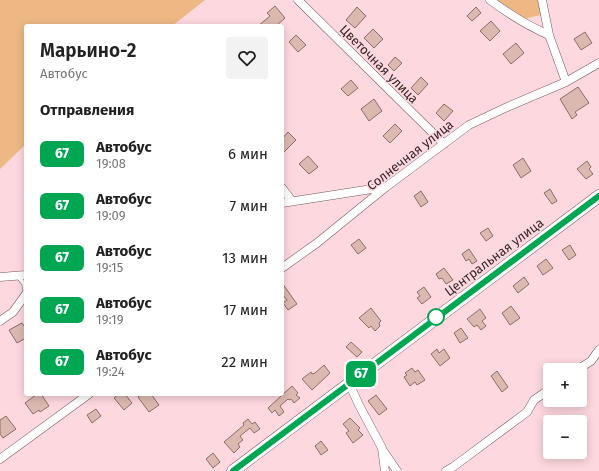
<!DOCTYPE html>
<html lang="ru">
<head>
<meta charset="utf-8">
<style>
  :root { --surface:#fff; --page:#f2f2f2; --text:#222; --muted:#767676 }
  body { margin:0; font-family:"Fira Sans",sans-serif; background:var(--page); color:var(--text); height:100vh; display:flex; flex-direction:column; font-size:15px; white-space:nowrap }
  * { box-sizing:border-box; margin:0 }
  p { font-size:13px; color:var(--muted) }
  .icon { flex:none; width:22px; height:22px; fill:none; stroke:currentColor; stroke-width:2; stroke-linecap:round; stroke-linejoin:round }
  .map { position:relative; flex:1; overflow:hidden }
  .sheet { position:absolute; left:24px; top:24px; width:260px; height:372px; display:flex; flex-direction:column; background:var(--surface); border-radius:4px; box-shadow:0 2px 10px #0003 }
  .sheet>* { flex:none }
  .badge { padding:0 8px; border-radius:6px; font-size:14px; line-height:26px }
  .buttons { position:absolute; left:543px; top:363px; display:grid; gap:8px }
  .buttons a { display:grid; place-items:center; width:44px; height:44px; border-radius:4px; background:var(--surface); box-shadow:0 2px 10px #0003; font-size:20px }
  .map>.badge { position:absolute; translate:-50% -50%; box-shadow:0 0 0 2px #fff }
  h2 { padding:0 16px; font-size:15px; line-height:36px }
  .round { display:grid; place-items:center; flex:none; width:42px; height:42px; border-radius:4px; background:var(--page) }
  .head { display:flex; align-items:center; justify-content:space-between; height:68px; padding:0 16px }
  h1 { font-size:19px; font-weight:600; line-height:30px }
  ul { padding:0; list-style:none }
  li { display:flex; align-items:center; gap:12px; height:52px; padding:0 16px }
  li div { flex:1 }
  li b { display:block; font-size:15px }
  li em { font-style:normal }
  li .badge { min-width:44px; font-weight:700; text-align:center }
  .map>svg:first-child { display:block }
  .green { fill:#eeb885 }
  .building { fill:#dcb9b0; stroke:#8d6d65 }
  .lines { fill:none; stroke-linecap:round; stroke-linejoin:round }
  .lane-casing { stroke:#78585e; stroke-width:5 }
  .street-casing { stroke:#78585e; stroke-width:9 }
  .secondary-casing { stroke:#78585e; stroke-width:13 }
  .lane { stroke:#fff; stroke-width:4 }
  .street { stroke:#fff; stroke-width:8 }
  .secondary { stroke:#fff; stroke-width:12 }
  .line-casing { stroke:#fff; stroke-width:9 }
  .line { stroke:#00a651; stroke-width:6 }
  .stop-dot { fill:#fff; stroke:#00a651; stroke-width:2 }
  .labels { text-anchor:middle; dominant-baseline:central; stroke-width:3.5; stroke-linejoin:round; paint-order:stroke }
  .street-label { font-size:13px; fill:#36282a; stroke:#fed8df }
</style>
</head>
<body>
<div class="map">
<svg width="599" height="471" viewBox="0 0 599 471">
  <rect width="100%" height="100%" fill="#fed8df"/>
  <path class="green" d="M0 0H205L172 26H26V144L0 169Z
    M487 0H540L541 15 514 21Z"/>
  <path class="building" d="M275 6 285 18 276 26H258L270 16 267 13Z
    M357 7 366 16 355 28 346 20Z
    M476 7 481 13 472 21 467 16Z
    M491 21 500 31 490 41 480 31Z
    M373 29 383 39 374 48 364 38Z
    M585 32 592 43 581 50 574 39Z
    M296 35 306 45 298 52 289 42Z
    M516 43 524 53 511 64 503 54Z
    M395 57 402 63 394 71 388 65Z
    M421 77 428 84 418 95 411 88Z
    M351 80 358 88 348 96 341 89Z
    M578 87 589 103 575 112 577 115 572 119 560 99Z
    M374 99 382 111 369 121 361 109Z
    M444 104 453 111 444 121 436 113Z
    M395 124 402 131 390 143 383 136Z
    M288 132 296 140 282 154V139Z
    M308 156 318 167 309 174 299 164Z
    M523 158 531 171 521 178 513 165Z
    M587 161 591 167 589 169 593 174 586 179 577 169Z
    M550 189 557 201 552 204 544 193Z
    M421 191 428 202 421 207 414 196Z
    M488 228 493 236 486 241 480 233Z
    M359 239 366 248 358 254 351 245Z
    M570 245 576 255 569 260 562 250Z
    M469 249 477 261 472 264 469 259 466 261 462 254Z
    M546 259 553 268 543 275 537 266Z
    M444 268 453 280 446 284 442 278 439 279 436 274Z
    M524 277 529 284 518 293 513 286Z
    M282 283 297 304 288 310 283 303 287 300 282 294Z
    M424 287 431 297 422 304 417 298 420 296 417 292Z
    M511 306 520 318 510 325 502 313Z
    M371 308 381 321 379 323 380 326 375 331 371 326 369 328 359 318Z
    M480 309 486 318 482 321 486 326 481 330 477 325 474 327 467 319Z
    M22 323 24 326 26 324V338L17 343 9 330Z
    M461 328 468 338 460 343 454 333Z
    M351 342 362 352 357 357 346 347Z
    M437 349 439 353 444 349 450 358 440 366 431 354Z
    M324 365 330 373 312 390 302 379 311 372 312 374 315 373Z
    M412 368 415 372 418 370 425 380 417 385 415 382 410 386 404 377 407 375 405 373Z
    M497 371 508 387 502 392 491 376Z
    M292 386 298 393 296 395 300 398 294 403 291 399 289 400 288 399 280 406 284 412 279 416 275 410 272 413 268 408Z
    M37 394H41L49 406 40 412 39 410 33 414 25 403Z
    M119 394H125L132 403 124 410 114 398Z
    M142 394H151L159 405 149 412 138 397Z
    M376 395 387 409 379 415 368 401Z
    M96 409 101 416 92 423 87 415Z
    M6 416 16 429 3 438 0 434V420Z
    M350 418 360 428 358 430 363 435 353 443 346 433 349 431 343 424Z
    M248 419 252 424 255 422 260 429 254 433 250 428 240 436 243 440 238 444 240 447 234 453 224 442 244 425 243 423Z
    M321 441 328 450 321 455 315 446Z
    M213 453 220 462 213 468 206 459Z"/>
  <g class="lines">
    <defs>
      <path id="lane" d="M18 276 24 284 26 294"/>
      <path id="street" d="M298 0 444 144
        M490 0C509 14 528 26 549 35
        M542 0 549 35 566 82
        M282 188 292 201
        M282 203 385 187
        M282 268 317 243 386 187 469 125 505 108 566 82 599 63
        M0 277 26 275
        M0 321 13 312 26 294
        M577 370 591 361 599 350
        M349 383 359 405 382 448 385 471
        M384 452 397 471
        M0 459 89 394
        M446 471 453 467 527 412 534 400 550 389"/>
      <path id="secondary" d="M233 471 599 196"/>
    </defs>
    <use href="#lane" class="lane-casing"/>
    <use href="#street" class="street-casing"/>
    <use href="#secondary" class="secondary-casing"/>
    <use href="#lane" class="lane"/>
    <use href="#street" class="street"/>
    <use href="#secondary" class="secondary"/>
  </g>
  <g class="lines">
    <defs>
      <path id="line" d="M233 471 599 196"/>
    </defs>
    <use href="#line" class="line-casing"/>
    <use href="#line" class="line"/>
  </g>
  <circle class="stop-dot" cx="436" cy="317" r="8"/>
  <g class="labels">
    <g class="street-label">
      <text transform="translate(379 64) rotate(45)">Цветочная улица</text>
      <text transform="translate(410 155) rotate(-38)">Солнечная улица</text>
      <text transform="translate(494 257) rotate(-37)">Центральная улица</text>
    </g>
  </g>
</svg>
<div class="buttons">
<a>+</a>
<a>−</a>
</div>
<b class="badge" style="left:361px;top:374px;background:#00a651;color:#fff">67</b>
<section class="sheet">
<div class="head"><div><h1>Марьино-2</h1><p>Автобус</p></div><a class="round"><svg class="icon" aria-label="heart" viewBox="0 0 24 24"><path d="M12 20l-8-8c-3-5 5-10 8-4 3-6 11-1 8 4z"/></svg></a></div>
<h2>Отправления</h2>
<ul>
<li><span class="badge" style="background:#00a651;color:#fff">67</span><div><b>Автобус</b><p>19:08</p></div><em>6 мин</em></li>
<li><span class="badge" style="background:#00a651;color:#fff">67</span><div><b>Автобус</b><p>19:09</p></div><em>7 мин</em></li>
<li><span class="badge" style="background:#00a651;color:#fff">67</span><div><b>Автобус</b><p>19:15</p></div><em>13 мин</em></li>
<li><span class="badge" style="background:#00a651;color:#fff">67</span><div><b>Автобус</b><p>19:19</p></div><em>17 мин</em></li>
<li><span class="badge" style="background:#00a651;color:#fff">67</span><div><b>Автобус</b><p>19:24</p></div><em>22 мин</em></li>
</ul>
</section>
</div>
</body>
</html>
